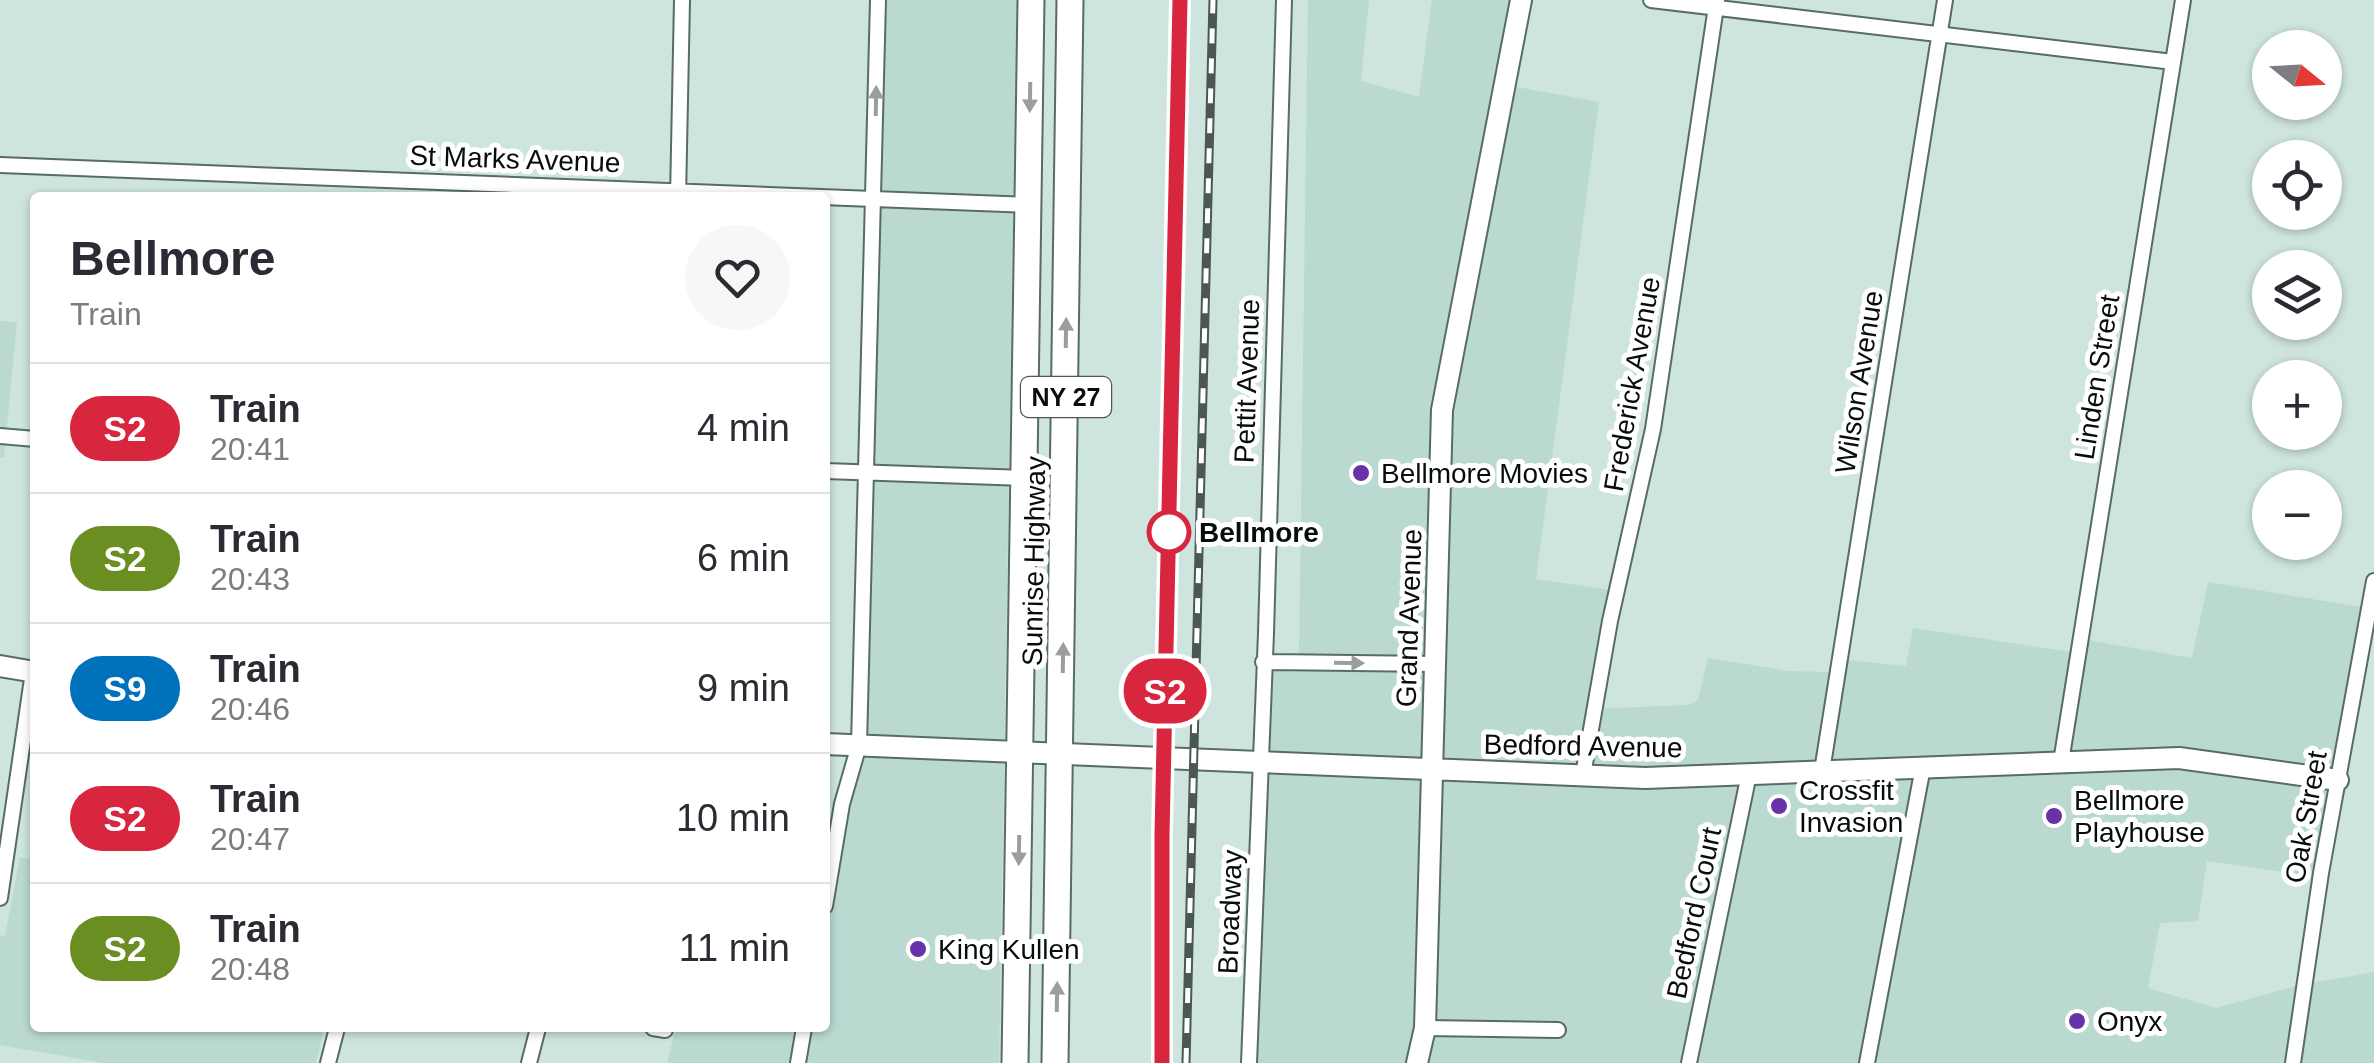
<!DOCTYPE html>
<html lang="en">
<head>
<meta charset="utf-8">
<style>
  :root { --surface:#fff; --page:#f7f7f7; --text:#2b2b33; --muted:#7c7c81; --line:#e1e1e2 }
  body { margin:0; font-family:Helvetica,sans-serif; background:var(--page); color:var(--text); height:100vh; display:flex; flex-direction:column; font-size:38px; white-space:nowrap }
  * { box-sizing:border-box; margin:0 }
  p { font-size:32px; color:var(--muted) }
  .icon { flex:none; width:55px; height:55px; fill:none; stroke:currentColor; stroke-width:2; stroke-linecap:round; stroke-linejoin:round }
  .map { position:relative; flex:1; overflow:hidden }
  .details { position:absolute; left:30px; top:192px; width:800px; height:840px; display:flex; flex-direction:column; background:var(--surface); border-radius:10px; box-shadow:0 2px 8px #0004 }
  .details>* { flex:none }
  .badge { padding:0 20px; border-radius:32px; font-size:35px; line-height:65px }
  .needle { width:65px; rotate:108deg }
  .controls { position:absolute; left:2252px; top:30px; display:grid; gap:20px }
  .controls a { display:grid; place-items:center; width:90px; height:90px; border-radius:50%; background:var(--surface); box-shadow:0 2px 8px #0004; font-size:50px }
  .map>.badge { position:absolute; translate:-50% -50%; box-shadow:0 0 0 5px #fff }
  .round { display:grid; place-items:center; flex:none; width:105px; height:105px; border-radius:52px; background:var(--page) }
  .headline { display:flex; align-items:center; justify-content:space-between; height:170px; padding:0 40px }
  h1 { font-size:48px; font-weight:700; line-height:75px }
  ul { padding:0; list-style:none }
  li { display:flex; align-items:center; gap:30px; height:130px; padding:0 40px; border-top:2px solid var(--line) }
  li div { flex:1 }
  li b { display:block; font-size:38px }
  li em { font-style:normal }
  li .badge { min-width:110px; font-weight:700; text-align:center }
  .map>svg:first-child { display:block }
  .built { fill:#bad9d1 }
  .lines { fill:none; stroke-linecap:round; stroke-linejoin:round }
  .street-casing { stroke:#586b66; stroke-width:18 }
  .secondary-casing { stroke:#586b66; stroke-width:24 }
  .highway-casing { stroke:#586b66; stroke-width:29 }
  .street { stroke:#fff; stroke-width:14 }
  .secondary { stroke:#fff; stroke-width:20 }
  .highway { stroke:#fff; stroke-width:25 }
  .rail-casing { stroke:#4b5755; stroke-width:9 }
  .rail { stroke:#fff; stroke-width:5; stroke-dasharray:15; stroke-linecap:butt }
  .oneway { fill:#9b9e9e }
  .line-casing { stroke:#fff; stroke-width:22 }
  .line { stroke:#d7263d; stroke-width:15 }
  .poi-dot { fill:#6832a8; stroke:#fff; stroke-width:4 }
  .stop-dot { fill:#fff; stroke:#d7263d; stroke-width:5 }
  .labels { text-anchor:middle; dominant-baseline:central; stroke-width:10; stroke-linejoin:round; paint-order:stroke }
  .shield { fill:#fff; stroke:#515655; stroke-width:2.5 }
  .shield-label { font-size:25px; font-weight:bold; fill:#060d0c }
  .street-label { font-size:28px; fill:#060d0c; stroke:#fff }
  .poi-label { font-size:28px; fill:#060d0c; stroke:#fff; text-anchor:start }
  .stop-label { font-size:28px; font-weight:bold; fill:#060d0c; stroke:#fff; text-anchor:start }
</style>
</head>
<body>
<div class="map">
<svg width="2374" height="1063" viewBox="0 0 2374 1063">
  <rect width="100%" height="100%" fill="#cee4de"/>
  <path class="built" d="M878 0H1017L999 1063H667L676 1028H825V887L856 743Z
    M1308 0H1369L1361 81 1419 97 1432 0H1513L1500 84 1599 102 1536 579 1610 590 1588 709 1689 705 1698 700 1708 658 1789 671 1832 672 1835 659 1906 666 1913 628 2071 652 2075 638 2192 658 2208 582 2367 608 2318 877 2207 861 2198 921 2160 923 2148 988 2216 1008 2300 985 2374 972V1063H1253L1271 656 1299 654Z
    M0 321 17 322 4 457H0Z
    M20 857 35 860V1028H324L316 1063H103L0 1045V936H5Z"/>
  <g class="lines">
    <defs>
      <path id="street" d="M1651 0 2173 62
        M0 165 1028 205
        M678 198 682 0
        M0 436 35 439
        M825 471 1025 478
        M1263 662 1435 664
        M2061 762 2183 0
        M1822 771 1945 0
        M1583 775 1610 621 1653 429 1717 0
        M0 898 33 672
        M825 906 842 804 859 745 878 0
        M653 1028 665 1030
        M1425 1028 1558 1030
        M328 1063 337 1028
        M529 1063 538 1028
        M798 1063 804 1028
        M1249 1063 1266 633 1284 0
        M1689 1063 1749 774
        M1867 1063 1923 767
        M2293 1063 2321 873 2374 581"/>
      <path id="secondary" d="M0 666 35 672
        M825 744 1645 778 2179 758 2338 780
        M1417 1063 1425 1028 1442 410 1521 0"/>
      <path id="highway" d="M1015 1063 1031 0
        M1055 1063 1070 0"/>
    </defs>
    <use href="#street" class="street-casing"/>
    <use href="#secondary" class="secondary-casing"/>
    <use href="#highway" class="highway-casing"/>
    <use href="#street" class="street"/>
    <use href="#secondary" class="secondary"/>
    <use href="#highway" class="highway"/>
    <defs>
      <path id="rail" d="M1162 1063V835L1180 0
        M1186 1063 1213 0"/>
    </defs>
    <use href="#rail" class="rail-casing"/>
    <use href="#rail" class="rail"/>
  </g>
  <defs><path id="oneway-solid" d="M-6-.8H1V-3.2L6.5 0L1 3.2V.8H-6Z" transform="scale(2.5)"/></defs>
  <g class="oneway">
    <use href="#oneway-solid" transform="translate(1030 97) rotate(91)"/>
    <use href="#oneway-solid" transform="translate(876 101) rotate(-89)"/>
    <use href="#oneway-solid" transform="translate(1066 333) rotate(-89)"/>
    <use href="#oneway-solid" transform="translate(1063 658) rotate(-89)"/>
    <use href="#oneway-solid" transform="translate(1349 663) rotate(1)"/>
    <use href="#oneway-solid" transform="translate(1019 850) rotate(91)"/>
    <use href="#oneway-solid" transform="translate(1057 997) rotate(-89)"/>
  </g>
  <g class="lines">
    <defs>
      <path id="line" d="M1162 1063V835L1180 0"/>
    </defs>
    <use href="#line" class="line-casing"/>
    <use href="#line" class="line"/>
  </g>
  <g class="poi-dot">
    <circle cx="1361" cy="473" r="10"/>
    <circle cx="1779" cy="806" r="10"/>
    <circle cx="2054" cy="816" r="10"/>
    <circle cx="918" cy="949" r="10"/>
    <circle cx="2077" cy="1021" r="10"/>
  </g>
  <circle class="stop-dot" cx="1169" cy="532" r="20"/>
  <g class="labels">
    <rect class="shield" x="1021" y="377" width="90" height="40" rx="8"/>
    <g class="shield-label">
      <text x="1066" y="397">NY 27</text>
    </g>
    <g class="street-label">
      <text transform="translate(515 159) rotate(2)">St Marks Avenue</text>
      <text transform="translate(2097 377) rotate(-81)">Linden Street</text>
      <text transform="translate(1247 381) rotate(-88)">Pettit Avenue</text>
      <text transform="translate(1859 382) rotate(-81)">Wilson Avenue</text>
      <text transform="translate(1632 384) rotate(-80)">Frederick Avenue</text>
      <text transform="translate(1034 561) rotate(-89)">Sunrise Highway</text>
      <text transform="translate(1409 618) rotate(-88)">Grand Avenue</text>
      <text transform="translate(1583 746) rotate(1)">Bedford Avenue</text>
      <text transform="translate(2306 817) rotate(-80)">Oak Street</text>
      <text transform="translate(1230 912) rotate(-88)">Broadway</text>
      <text transform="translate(1694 913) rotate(-78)">Bedford Court</text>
    </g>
    <g class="poi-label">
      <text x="1381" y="473">Bellmore Movies</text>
      <text x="1799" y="790">Crossfit<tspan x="1799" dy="32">Invasion</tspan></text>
      <text x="2074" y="800">Bellmore<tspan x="2074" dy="32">Playhouse</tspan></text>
      <text x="938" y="949">King Kullen</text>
      <text x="2097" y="1021">Onyx</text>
    </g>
    <g class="stop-label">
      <text x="1199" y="532">Bellmore</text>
    </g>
  </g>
</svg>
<div class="controls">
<a><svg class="needle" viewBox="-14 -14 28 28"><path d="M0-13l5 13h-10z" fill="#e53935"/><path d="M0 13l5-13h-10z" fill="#7c7c81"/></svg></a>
<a><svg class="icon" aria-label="locate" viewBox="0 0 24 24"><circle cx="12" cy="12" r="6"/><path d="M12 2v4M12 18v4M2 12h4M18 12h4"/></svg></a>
<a><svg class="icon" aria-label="layers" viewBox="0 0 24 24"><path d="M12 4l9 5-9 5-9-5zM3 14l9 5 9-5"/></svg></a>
<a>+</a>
<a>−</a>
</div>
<b class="badge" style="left:1165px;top:691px;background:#d7263d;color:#fff">S2</b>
<section class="details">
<div class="headline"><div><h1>Bellmore</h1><p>Train</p></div><a class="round"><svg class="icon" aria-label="heart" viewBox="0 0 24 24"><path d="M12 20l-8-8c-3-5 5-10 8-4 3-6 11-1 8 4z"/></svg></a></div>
<ul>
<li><span class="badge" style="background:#d7263d;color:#fff">S2</span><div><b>Train</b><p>20:41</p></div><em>4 min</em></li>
<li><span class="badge" style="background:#6b8e23;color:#fff">S2</span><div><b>Train</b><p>20:43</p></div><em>6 min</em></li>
<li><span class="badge" style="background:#0072bc;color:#fff">S9</span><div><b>Train</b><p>20:46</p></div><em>9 min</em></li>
<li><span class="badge" style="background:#d7263d;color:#fff">S2</span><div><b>Train</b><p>20:47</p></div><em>10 min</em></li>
<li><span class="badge" style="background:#6b8e23;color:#fff">S2</span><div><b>Train</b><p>20:48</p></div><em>11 min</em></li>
</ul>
</section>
</div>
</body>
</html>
